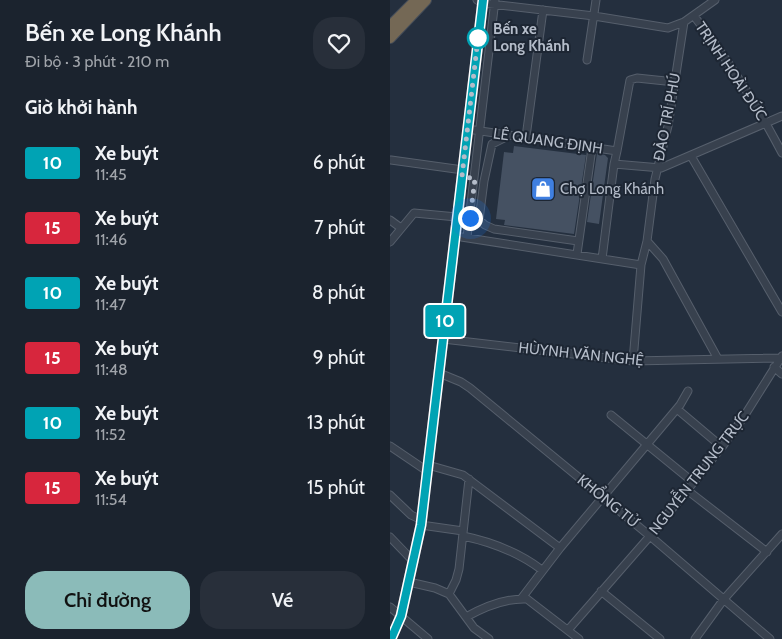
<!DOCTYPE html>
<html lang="vi">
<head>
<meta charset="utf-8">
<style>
  :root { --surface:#1b232e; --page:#282f3a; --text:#f1f3f6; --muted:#a0a4aa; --accent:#8bbbb9 }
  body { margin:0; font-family:Cabin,sans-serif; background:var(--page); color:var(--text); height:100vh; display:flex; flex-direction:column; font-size:19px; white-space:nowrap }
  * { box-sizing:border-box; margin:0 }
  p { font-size:16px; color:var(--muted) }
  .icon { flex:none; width:28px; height:28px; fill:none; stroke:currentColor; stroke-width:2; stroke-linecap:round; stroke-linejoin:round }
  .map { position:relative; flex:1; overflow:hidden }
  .side { display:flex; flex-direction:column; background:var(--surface); width:390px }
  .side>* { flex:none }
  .badge { padding:0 10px; border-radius:4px; font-size:18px; line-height:32px }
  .you { position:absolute; width:25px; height:25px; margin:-12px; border:4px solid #fff; border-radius:50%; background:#1a73e8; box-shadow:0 0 0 8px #1a73e833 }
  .map>.badge { position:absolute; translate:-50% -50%; box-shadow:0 0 0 2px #fff }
  h2 { padding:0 25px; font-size:19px; line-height:45px }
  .round { display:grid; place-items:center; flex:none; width:52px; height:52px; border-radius:20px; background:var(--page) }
  .headline { display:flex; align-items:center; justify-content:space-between; height:85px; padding:0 25px }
  h1 { font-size:24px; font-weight:600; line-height:38px }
  .action { display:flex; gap:10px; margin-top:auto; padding:10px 25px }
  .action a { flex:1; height:58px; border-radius:20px; background:var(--accent); color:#111; font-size:20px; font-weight:600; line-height:58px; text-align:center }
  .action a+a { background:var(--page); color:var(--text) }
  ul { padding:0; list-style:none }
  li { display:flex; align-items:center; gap:15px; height:65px; padding:0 25px }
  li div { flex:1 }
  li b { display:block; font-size:19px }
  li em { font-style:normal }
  li .badge { min-width:55px; font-weight:700; text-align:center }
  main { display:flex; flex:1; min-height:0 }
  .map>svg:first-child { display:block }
  .building { fill:#455162 }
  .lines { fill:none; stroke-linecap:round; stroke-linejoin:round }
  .minor-casing { stroke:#565f6c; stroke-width:9 }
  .major-casing { stroke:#414a57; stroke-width:11 }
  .highway-casing { stroke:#434c59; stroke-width:12 }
  .minor { stroke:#38414e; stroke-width:7 }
  .major { stroke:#56606e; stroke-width:9 }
  .highway { stroke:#746855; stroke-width:10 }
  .line-casing { stroke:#fff; stroke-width:11 }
  .line { stroke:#00a3b4; stroke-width:8 }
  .walk { stroke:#b4bcc9; stroke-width:5; stroke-dasharray:0 9 }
  .stop-dot { fill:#fff; stroke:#00a3b4; stroke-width:2.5 }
  .labels { text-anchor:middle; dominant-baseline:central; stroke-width:4; stroke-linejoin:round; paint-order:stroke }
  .stop-label { font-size:15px; font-weight:bold; fill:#b4bcc9; stroke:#1d2633; text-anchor:start }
  .street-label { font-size:15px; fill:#b4bcc9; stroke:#1d2633 }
  .poi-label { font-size:15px; fill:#b4bcc9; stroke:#1d2633; text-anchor:start }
</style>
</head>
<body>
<main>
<section class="side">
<div class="headline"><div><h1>Bến xe Long Khánh</h1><p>Đi bộ · 3 phút · 210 m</p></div><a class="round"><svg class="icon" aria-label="heart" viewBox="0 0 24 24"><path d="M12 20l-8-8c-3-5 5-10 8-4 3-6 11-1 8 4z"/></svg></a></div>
<h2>Giờ khởi hành</h2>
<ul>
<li><span class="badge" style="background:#00a3b4;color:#fff">10</span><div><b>Xe buýt</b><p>11:45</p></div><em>6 phút</em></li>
<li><span class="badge" style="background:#d7263d;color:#fff">15</span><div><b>Xe buýt</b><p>11:46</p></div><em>7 phút</em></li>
<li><span class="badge" style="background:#00a3b4;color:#fff">10</span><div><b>Xe buýt</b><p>11:47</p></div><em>8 phút</em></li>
<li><span class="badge" style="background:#d7263d;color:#fff">15</span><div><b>Xe buýt</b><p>11:48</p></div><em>9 phút</em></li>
<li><span class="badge" style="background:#00a3b4;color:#fff">10</span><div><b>Xe buýt</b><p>11:52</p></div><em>13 phút</em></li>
<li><span class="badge" style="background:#d7263d;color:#fff">15</span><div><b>Xe buýt</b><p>11:54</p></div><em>15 phút</em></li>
</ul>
<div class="action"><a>Chỉ đường</a><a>Vé</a></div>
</section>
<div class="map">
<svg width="392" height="639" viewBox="0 0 392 639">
  <rect width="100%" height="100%" fill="#242f3e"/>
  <path class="building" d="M124 146 196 155 184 234 114 225 115 220 106 219 114 152 123 153Z
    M207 153 215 155 218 158 209 224 197 222Z"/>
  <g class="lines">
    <defs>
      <path id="minor" d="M87 0 92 3 204 16 278 28 294 22 325 0
        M304 16C337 58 367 105 392 153
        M197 60 206 0
        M77 129 227 151 224 164 271 168 392 116
        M118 134 114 138 102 144 94 181 89 220 95 225 104 229 188 241
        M136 137 153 10
        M227 151 240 80 247 78 285 82
        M301 156 392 312
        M1 160 73 170
        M0 220 11 228
        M65 236 251 265
        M77 237 105 0
        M257 241 273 259 328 359
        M0 242 24 213 67 217
        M187 254 202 148
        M212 259 224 164
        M53 339 243 361 390 358
        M243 361 251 265 257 241 265 179 278 126 294 22
        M384 367 392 374
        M49 373 71 382 80 388 260 536 380 639
        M287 409 332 447
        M221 415 303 482
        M0 446 37 471
        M38 465 73 475 170 548
        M297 490 377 552
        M0 495 21 515 32 520
        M31 525 73 531
        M73 536C102 542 128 552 152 570
        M0 537 24 562
        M19 582 45 588 59 594 84 628 99 639
        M211 591 270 639
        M59 594 66 580 69 569 79 479
        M131 599 170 548 290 405 298 391
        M0 607 38 639
        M76 617C94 607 117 598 137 599L189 639
        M178 630 260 536 332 447 353 418 392 356
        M305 639 334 599 392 534"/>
      <path id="major" d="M1 639 11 616 31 525 93 0"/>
      <path id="highway" d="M0 26 26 0
        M0 38 36 0"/>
    </defs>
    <use href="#minor" class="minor-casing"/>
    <use href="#major" class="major-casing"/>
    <use href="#highway" class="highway-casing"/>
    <use href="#minor" class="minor"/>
    <use href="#major" class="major"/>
    <use href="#highway" class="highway"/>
  </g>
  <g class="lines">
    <defs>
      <path id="line" d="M1 639 11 616 31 525 93 0"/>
    </defs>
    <use href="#line" class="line-casing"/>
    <use href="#line" class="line"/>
    <path class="walk" d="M80 218 85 179 72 176 88 38"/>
  </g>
  <defs>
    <symbol id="shop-square" viewBox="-11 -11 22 22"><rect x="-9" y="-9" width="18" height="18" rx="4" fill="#3f7fe0" stroke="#1d2633"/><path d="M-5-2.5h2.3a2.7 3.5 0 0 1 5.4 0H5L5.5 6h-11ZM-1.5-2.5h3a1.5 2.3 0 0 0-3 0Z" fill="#fff"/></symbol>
  </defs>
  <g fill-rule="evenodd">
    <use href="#shop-square" x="139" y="175" width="28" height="28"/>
  </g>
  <circle class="stop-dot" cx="88" cy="38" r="10"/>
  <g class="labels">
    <g class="stop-label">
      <text x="103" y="29">Bến xe<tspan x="103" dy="17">Long Khánh</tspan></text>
    </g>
    <g class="street-label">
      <text transform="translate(341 71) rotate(56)">TRỊNH HOÀI ĐỨC</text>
      <text transform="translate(277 117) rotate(-79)">ĐÀO TRÍ PHÚ</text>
      <text transform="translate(158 141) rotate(8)">LÊ QUANG ĐỊNH</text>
      <text transform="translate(191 354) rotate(6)">HÙYNH VĂN NGHỆ</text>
      <text transform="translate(309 473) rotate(-52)">NGUYỄN TRUNG TRỰC</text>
      <text transform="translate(218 501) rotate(39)">KHỔNG TỬ</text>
    </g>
    <g class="poi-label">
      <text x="170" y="189">Chợ Long Khánh</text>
    </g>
  </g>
</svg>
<div class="you" style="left:80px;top:218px"></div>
<b class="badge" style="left:55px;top:321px;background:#00a3b4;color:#fff">10</b>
</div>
</main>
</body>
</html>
